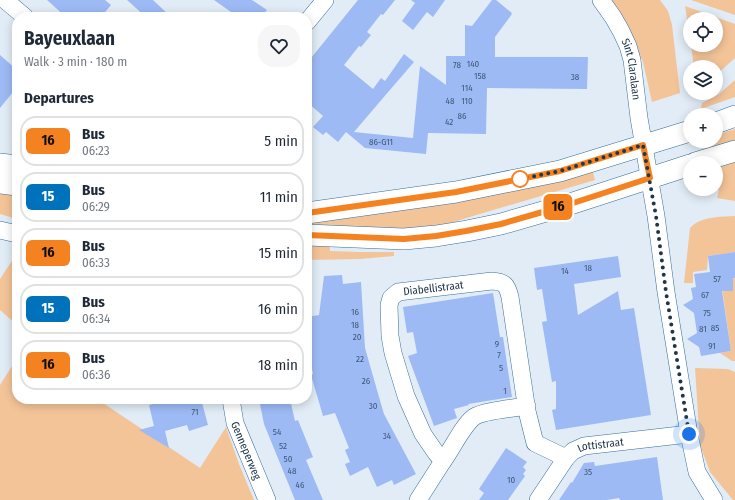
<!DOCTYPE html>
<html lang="en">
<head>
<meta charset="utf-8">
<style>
  :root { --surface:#fff; --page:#f6f6f7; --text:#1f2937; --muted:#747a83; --line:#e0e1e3 }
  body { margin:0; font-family:"Fira Sans Condensed",sans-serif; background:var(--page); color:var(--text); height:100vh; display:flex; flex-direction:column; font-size:15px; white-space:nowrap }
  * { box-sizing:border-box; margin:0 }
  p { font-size:13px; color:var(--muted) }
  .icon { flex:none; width:22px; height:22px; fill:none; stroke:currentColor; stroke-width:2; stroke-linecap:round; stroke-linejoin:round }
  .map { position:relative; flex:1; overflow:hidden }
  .panel { position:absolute; left:12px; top:12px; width:300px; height:392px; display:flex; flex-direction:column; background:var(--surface); border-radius:16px; box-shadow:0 2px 10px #0003 }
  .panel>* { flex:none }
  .badge { padding:0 8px; border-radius:6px; font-size:14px; line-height:26px }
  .controls { position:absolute; left:683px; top:12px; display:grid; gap:8px }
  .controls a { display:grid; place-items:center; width:40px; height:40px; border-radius:50%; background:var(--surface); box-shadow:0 2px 10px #0003; font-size:20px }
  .you { position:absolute; width:20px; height:20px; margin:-10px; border:3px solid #fff; border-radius:50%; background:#1a73e8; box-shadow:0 0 0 6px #1a73e833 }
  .map>.badge { position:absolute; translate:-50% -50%; box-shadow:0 0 0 2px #fff }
  h2 { padding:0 12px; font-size:15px; line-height:36px }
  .round { display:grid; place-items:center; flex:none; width:42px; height:42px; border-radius:16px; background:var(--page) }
  .head { display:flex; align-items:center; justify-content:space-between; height:68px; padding:0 12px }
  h1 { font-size:19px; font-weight:700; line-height:30px }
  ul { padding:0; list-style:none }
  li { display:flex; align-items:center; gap:12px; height:50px; margin:0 8px 6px; padding:0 4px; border:2px solid var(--line); border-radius:16px }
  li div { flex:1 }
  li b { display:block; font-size:15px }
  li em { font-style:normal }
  li .badge { min-width:44px; font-weight:700; text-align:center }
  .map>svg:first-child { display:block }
  .green { fill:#f3c498 }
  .building { fill:#9dbaf5 }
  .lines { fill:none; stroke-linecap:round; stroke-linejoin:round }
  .minor-casing { stroke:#366e9a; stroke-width:18 }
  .major-casing { stroke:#366e9a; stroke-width:22 }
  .minor { stroke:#fff; stroke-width:17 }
  .major { stroke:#fff; stroke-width:21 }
  .line-casing { stroke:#fff; stroke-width:9 }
  .line { stroke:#f58220; stroke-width:6 }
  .walk { stroke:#20374b; stroke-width:4; stroke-dasharray:0 7.2 }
  .stop-dot { fill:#fff; stroke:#f58220; stroke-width:2 }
  .labels { text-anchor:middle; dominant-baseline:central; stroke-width:4; stroke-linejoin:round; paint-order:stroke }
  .number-label { font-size:9px; fill:#3f5876 }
  .street-label { font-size:11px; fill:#20374b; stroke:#f8f8f8 }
</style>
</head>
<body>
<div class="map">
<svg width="735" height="500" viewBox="0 0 735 500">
  <rect width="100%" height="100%" fill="#e1ecf6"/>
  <path class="green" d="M610 0H660L668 11 672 25 680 93 652 102 643 62 630 33Z
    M691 0H735V15L694 1Z
    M685 6 735 24V58L716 75V67H694L691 45H716V19H690V36Z
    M735 80V97L701 109 702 103 719 94Z
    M735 129V143L706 152 704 141H716V135Z
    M735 157V201L717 198 719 190 716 188V163Z
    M592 168 595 180 463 219 440 227 404 233 307 230V222L359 217 394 209Z
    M0 188 17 190V219L0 214Z
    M735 216V252L708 256 707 270 693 272V283H684L690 228C701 216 720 217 735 216Z
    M307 243 330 246V251L359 252H394V256L360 259 307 260Z
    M17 253V325L0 310V279Z
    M735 278V361H732L720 353 731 351 721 281Z
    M17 358V399H97L200 468 226 427 239 464 254 500H0V385Z
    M695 368 728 369 735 372V500H733L710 472 700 445Z"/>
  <path class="building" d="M47 0H105L111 5 101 17H66Z
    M127 0H153L171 17H146Z
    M214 0H252L267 10 261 17H238Z
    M358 0H395L383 15 381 14 367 32 371 35 361 47 359 46 344 65 373 89 381 78 385 81 404 54 414 62 383 98 354 132 413 138 420 66 446 85V56H465V25L472 26 492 0H496L512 13 511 14H512L495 37V57H588L587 89 487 88 486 134 428 133 426 154 365 148 346 132 338 142 326 132 323 135 313 127 323 116 307 102V63Z
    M411 0H445L433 17 427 12 413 30 402 21 415 3Z
    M0 55 17 70V87L0 108Z
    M735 252V278H733V291H722L731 351 701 356 699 347 687 339 697 333 694 313 683 305 693 299 691 288 696 287 694 274 710 272 708 256Z
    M618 256 621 277 574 284 578 315 618 291 621 310 634 308 651 415 556 430 552 410 556 409V381L552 382 542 322 547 321 542 289 537 290 534 268Z
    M342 275 343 284 361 282 365 348 379 397 384 414 416 474 394 485 392 480 377 487 368 467 350 476 345 464 350 462 345 450 349 448 335 413 323 416 311 375 313 374 307 342V339H311L307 317 319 315 324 276Z
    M493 293 500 337H503L512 397 468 404 469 405 454 409 457 418 434 426 408 356 417 353 413 332 407 333 403 307Z
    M171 399H201L208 425 189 431 187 425 165 431 169 448 139 430 154 426 149 405Z
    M259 399H290L295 421 298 420 313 457 306 460 323 500H295L264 424Z
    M506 448 527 462 523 467 526 470 523 474 525 476 508 500H479L484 493 479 489Z
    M657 457 663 500H620L619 498 607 500H559L571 482 572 483 584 463 594 462 595 466Z"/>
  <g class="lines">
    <defs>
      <g id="minor">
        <path d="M5 0 25 17"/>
        <path id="s1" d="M601 0 613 17 621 31 628 46 632 60 639 118 656 216 666 292 689 434 697 472 714 500"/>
        <path d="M307 22 325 0"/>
        <path d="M0 230 17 234"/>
        <path id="s2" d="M231 399 235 423 267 500"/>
        <path id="s3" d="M527 406C515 408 482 411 474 417 463 425 452 449 443 461L436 453 423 434 406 396 393 353 390 336 389 305 391 298 398 292 492 281C505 282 507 285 510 297L527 411 535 443 566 458"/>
        <path d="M418 500 443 461"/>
        <path id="s4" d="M538 500 566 458 573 451 584 446 689 434"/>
      </g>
      <path id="major" d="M716 123 735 116
        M695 163 735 151
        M0 164 17 166
        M0 183 17 185
        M307 213 456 192 560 171 690 131
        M307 235 404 239 436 236 467 231 501 224 567 205 690 165"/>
    </defs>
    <use href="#minor" class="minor-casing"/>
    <use href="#major" class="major-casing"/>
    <use href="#minor" class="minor"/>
    <use href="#major" class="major"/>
  </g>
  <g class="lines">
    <defs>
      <path id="line" d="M307 213 456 192 560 171 643 145 650 178 567 205 501 224 466 231 436 236 404 239 307 235"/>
    </defs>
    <use href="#line" class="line-casing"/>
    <use href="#line" class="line"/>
    <path class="walk" d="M520 179 560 171 643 145 656 216 666 292 689 434"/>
  </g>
  <circle class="stop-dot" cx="520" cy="179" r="8"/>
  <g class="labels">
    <g class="number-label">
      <text x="473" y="64">140</text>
      <text x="457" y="65">78</text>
      <text x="480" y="76">158</text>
      <text x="575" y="77">38</text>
      <text x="467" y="88">114</text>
      <text x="450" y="101">48</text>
      <text x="467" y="101">110</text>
      <text x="462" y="116">86</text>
      <text x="449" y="122">42</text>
      <text x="381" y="142">86-G11</text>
      <text x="588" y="268">18</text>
      <text x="565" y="271">14</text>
      <text x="717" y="279">57</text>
      <text x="705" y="295">67</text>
      <text x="355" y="312">16</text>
      <text x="707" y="313">75</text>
      <text x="355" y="325">18</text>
      <text x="715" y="328">85</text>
      <text x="703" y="329">81</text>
      <text x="357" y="337">20</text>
      <text x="497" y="344">9</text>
      <text x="712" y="346">91</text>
      <text x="499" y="355">7</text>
      <text x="360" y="359">22</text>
      <text x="501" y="368">5</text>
      <text x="366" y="381">26</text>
      <text x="505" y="391">1</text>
      <text x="373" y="406">30</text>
      <text x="195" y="412">71</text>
      <text x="277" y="432">54</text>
      <text x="387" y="436">34</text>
      <text x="283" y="446">52</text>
      <text x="288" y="459">50</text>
      <text x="292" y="471">48</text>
      <text x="588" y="472">35</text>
      <text x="511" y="480">10</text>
      <text x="300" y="485">46</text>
    </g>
    <g class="street-label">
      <text stroke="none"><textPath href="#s1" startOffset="77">Sint Claralaan</textPath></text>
      <text stroke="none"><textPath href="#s3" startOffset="329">Diabellistraat</textPath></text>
      <text stroke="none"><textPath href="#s4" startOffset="89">Lottistraat</textPath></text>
      <text stroke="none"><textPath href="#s2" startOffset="54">Genneperweg</textPath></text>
    </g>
  </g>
</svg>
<div class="controls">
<a><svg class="icon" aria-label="locate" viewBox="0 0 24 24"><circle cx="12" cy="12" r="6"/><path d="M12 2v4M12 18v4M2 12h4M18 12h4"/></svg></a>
<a><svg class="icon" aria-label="layers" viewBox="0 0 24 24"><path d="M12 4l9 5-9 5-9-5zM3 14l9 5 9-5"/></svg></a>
<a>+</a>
<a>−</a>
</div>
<div class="you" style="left:689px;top:434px"></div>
<b class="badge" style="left:558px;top:207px;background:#f58220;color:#111">16</b>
<section class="panel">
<div class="head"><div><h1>Bayeuxlaan</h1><p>Walk · 3 min · 180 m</p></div><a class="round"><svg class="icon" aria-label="heart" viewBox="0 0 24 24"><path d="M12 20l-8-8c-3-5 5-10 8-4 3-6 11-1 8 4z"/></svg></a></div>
<h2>Departures</h2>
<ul>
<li><span class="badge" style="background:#f58220;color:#111">16</span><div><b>Bus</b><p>06:23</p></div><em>5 min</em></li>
<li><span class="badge" style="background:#0072bc;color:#fff">15</span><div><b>Bus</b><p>06:29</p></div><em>11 min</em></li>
<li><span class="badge" style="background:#f58220;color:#111">16</span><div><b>Bus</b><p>06:33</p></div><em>15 min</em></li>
<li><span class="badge" style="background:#0072bc;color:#fff">15</span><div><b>Bus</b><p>06:34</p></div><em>16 min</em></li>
<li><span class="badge" style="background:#f58220;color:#111">16</span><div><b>Bus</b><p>06:36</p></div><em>18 min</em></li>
</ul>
</section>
</div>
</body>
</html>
